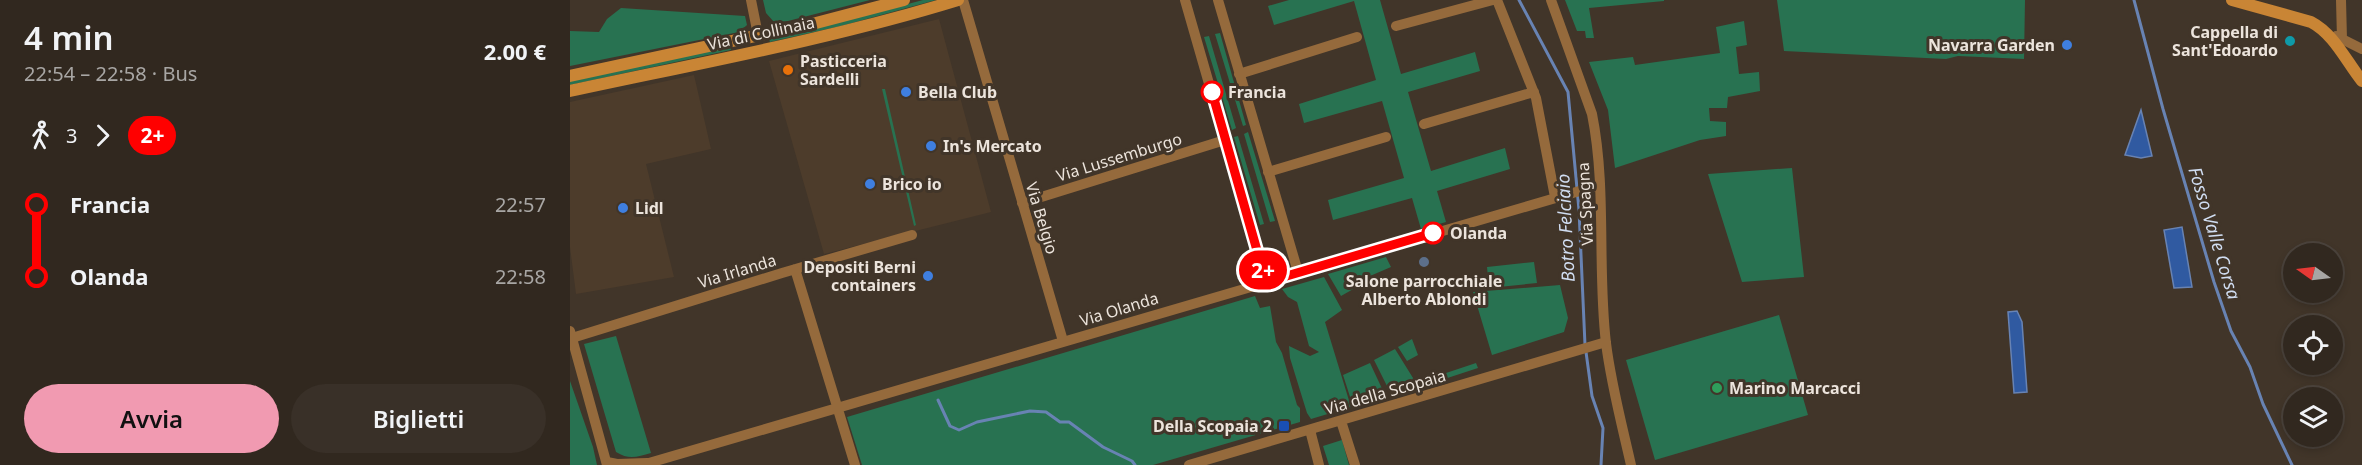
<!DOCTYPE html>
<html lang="it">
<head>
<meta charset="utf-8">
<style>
  :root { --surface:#31281f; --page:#393028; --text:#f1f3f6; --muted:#a8a6a4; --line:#4c443d; --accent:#f19ab1 }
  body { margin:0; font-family:"Noto Sans",sans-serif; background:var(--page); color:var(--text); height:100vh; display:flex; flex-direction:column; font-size:22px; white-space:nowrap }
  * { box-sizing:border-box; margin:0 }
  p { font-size:20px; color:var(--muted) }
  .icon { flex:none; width:33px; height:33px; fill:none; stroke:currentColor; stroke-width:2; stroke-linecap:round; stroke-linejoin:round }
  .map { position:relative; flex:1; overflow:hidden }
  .sheet { display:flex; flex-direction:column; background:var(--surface); width:570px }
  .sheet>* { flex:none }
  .badge { padding:0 12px; border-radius:20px; font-size:21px; line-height:39px }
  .needle { width:39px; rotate:284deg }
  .controls { position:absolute; left:1713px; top:243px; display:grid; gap:12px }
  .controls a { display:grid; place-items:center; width:60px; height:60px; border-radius:50%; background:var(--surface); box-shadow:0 3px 9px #0003,0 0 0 2px var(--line); font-size:30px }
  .map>.badge { position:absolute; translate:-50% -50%; box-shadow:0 0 0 3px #fff }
  .legs { display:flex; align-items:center; gap:9px; height:66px; padding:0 24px; font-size:20px }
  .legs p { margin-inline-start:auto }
  .overview { display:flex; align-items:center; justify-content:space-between; height:102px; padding:0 24px }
  h1 { font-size:33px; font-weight:600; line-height:45px }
  .action { display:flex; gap:12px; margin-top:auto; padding:12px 24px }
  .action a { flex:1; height:69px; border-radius:36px; background:var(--accent); color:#111; font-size:24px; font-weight:600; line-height:69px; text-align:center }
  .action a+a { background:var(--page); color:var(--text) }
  ul { padding:0 24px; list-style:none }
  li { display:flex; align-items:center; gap:21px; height:72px; font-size:22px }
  li i { display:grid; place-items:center; width:9px; height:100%; margin:0 8px; background:currentColor }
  li i::after { content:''; width:15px; height:15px; margin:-8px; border:4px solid; border-radius:50%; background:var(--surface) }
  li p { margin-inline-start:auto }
  li:first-child i { background:linear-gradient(#0000 50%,currentColor 0) }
  li:last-child i { background:linear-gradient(currentColor 50%,#0000 0) }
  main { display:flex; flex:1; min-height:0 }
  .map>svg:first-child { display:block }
  .built { fill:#4d3c2b }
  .green { fill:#287251 }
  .water { fill:#305aa1; stroke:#6883b3; stroke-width:1.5 }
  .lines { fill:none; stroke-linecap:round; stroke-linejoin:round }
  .stream { stroke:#6883b3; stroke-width:3 }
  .street { stroke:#956a3c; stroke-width:10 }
  .secondary { stroke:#c98535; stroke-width:12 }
  .line-1-casing { stroke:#fff; stroke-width:14 }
  .line-1 { stroke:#f00; stroke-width:9 }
  .culture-dot { fill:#0f9aa8; stroke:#413529; stroke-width:2 }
  .shop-dot { fill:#3f7fe0; stroke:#413529; stroke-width:2 }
  .food-dot { fill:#e8710a; stroke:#413529; stroke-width:2 }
  .stop-1-dot { fill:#fff; stroke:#f00; stroke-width:3 }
  .service-dot { fill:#5c6f8a; stroke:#413529; stroke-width:2 }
  .leisure-dot { fill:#2e9e5b; stroke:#413529; stroke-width:2 }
  .transit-dot { fill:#1a4fb4; stroke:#413529; stroke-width:2 }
  .labels { text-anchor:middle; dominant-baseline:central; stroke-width:6; stroke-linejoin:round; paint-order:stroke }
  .poi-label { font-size:16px; font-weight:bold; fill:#ece4dc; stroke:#413529; text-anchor:start }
  .street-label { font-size:16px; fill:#ece4dc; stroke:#413529 }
  .stop-label { font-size:16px; font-weight:bold; fill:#ece4dc; stroke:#413529; text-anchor:start }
  .water-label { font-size:18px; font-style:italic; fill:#d0ddf1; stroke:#413529 }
</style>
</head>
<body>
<main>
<section class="sheet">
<div class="overview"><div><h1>4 min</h1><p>22:54 – 22:58 · Bus</p></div><b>2.00 €</b></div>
<div class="legs"><svg class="icon" aria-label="walk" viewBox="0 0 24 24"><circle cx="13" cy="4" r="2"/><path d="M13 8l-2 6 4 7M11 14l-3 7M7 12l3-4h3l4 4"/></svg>3<svg class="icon" aria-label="forward" viewBox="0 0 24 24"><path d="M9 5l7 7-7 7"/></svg><b class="badge" style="background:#f00;color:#fff">2+</b></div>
<ul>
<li><i style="color:#f00"></i><b>Francia</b><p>22:57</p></li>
<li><i style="color:#f00"></i><b>Olanda</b><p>22:58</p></li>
</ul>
<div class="action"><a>Avvia</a><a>Biglietti</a></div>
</section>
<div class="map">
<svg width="1792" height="465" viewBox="0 0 1792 465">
  <rect width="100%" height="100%" fill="#413529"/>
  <path class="built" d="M369 19 421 212 254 254 199 61Z
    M124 75 141 149 76 164 104 277 6 294 0 247V102Z"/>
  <path class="green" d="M193 0H300L218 21 204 22 196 13Z
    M353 0H366L271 26 200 42 198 38 270 22Z
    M719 0H810L831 74 905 52 910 71 838 92 861 171 935 148 940 169 867 191 876 222 851 229 842 198 763 220 758 200 834 178 812 101 734 123 729 104 806 80 784 1 704 25 698 6Z
    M995 0H1094V1L1019 8 1024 38H1016L1015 31H1007Z
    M1207 0H1455L1454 59 1388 56 1376 59 1214 51Z
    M51 8 175 16 177 25 169 32 0 66V31L29 32 37 19Z
    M1174 21 1177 45 1166 47 1169 74 1189 72 1190 91 1158 97 1157 108H1139L1140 121 1156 122V136L1130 140 1045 168 1038 110 1019 62 1063 57 1065 65 1150 53 1146 27Z
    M650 33 676 125 673 126 645 34Z
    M639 36 666 128 662 130 634 37Z
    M160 47 161 50 0 85V81Z
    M312 89H315L346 225 344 226Z
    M678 132 705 221 700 222 674 134Z
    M668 136 694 224 690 225 664 137Z
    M1222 168 1234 277 1172 282 1138 174Z
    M816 257 821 267 800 276 801 279 771 296 758 274Z
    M964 262 967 283 919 288 917 267Z
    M754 277 772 310 755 322 781 407 741 419 737 413 720 358 719 346 740 356 749 352 739 346 727 302 718 297 712 289Z
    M990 285 998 318 994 332 922 355 903 292Z
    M685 296 690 308 700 306 706 342 712 353 727 405 730 408V422L583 465H292L277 417Z
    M1209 315 1238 415 1085 460 1056 360Z
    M46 336 81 453C67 457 59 460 46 452L14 344Z
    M842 339 848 355 837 361 828 347Z
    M825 349 848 386 821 394 804 360Z
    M800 363 815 395 783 406 773 375Z
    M906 363 908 368 853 386 852 381Z
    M0 381 23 447 27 465H0Z
    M772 440 779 465H759L753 446Z"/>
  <path class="water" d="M1571 110 1582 156 1571 158 1555 155Z
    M1612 227 1622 287 1604 288 1594 230Z
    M1447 311 1452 322 1457 392 1444 393 1438 312Z"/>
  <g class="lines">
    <path class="stream" d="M949 0 998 92 1009 210 1015 345
      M1564 0 1593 109 1644 282 1661 331 1680 367 1693 404 1722 465
      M1016 352 1022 396 1033 428 1031 465
      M368 400 380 426 389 430 407 422 460 411 476 412 490 422H499L533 447 562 461 565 465"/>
    <path class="street" d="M181 0 188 35
      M393 0 493 341
      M615 0 696 282
      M648 0 728 272
      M927 0 966 98 985 197
      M981 0 1022 114C1037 189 1027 268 1036 343 1041 384 1052 425 1061 465
      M1771 0 1772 39
      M826 26 923 0
      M1766 36 1792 49
      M669 74 787 37
      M854 124 964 92
      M698 172 816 137
      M452 203 655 140
      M225 269 285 465
      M0 331 37 465
      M2 338 212 273 342 235
      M771 421 785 465
      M740 430 749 465
      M37 462 47 464 77 463
      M72 465 1030 185
      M619 465 1036 342"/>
    <path class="secondary" d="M1662 0 1741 22C1764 34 1776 61 1792 81
      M0 76 246 23 334 0
      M0 91C130 63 261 39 388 0"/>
  </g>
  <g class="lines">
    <defs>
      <path id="line-1" d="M642 92 696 282 863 233"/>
    </defs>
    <use href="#line-1" class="line-1-casing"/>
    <use href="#line-1" class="line-1"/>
  </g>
  <circle class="culture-dot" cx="1720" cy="41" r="6"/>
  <g class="shop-dot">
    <circle cx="1497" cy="45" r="6"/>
    <circle cx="336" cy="92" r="6"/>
    <circle cx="361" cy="146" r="6"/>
    <circle cx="300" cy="184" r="6"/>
    <circle cx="53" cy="208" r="6"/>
    <circle cx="358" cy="276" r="6"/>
  </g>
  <circle class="food-dot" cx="218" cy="70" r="6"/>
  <g class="stop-1-dot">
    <circle cx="642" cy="92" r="10"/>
    <circle cx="863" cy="233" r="10"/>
  </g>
  <circle class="service-dot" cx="854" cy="262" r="6"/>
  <circle class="leisure-dot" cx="1147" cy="388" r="6"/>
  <rect class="transit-dot" x="708" y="420" width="12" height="12" rx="3"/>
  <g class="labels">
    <g class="poi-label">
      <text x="1708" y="32" text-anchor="end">Cappella di<tspan x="1708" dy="18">Sant'Edoardo</tspan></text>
      <text x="1485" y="45" text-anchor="end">Navarra Garden</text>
      <text x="230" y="61">Pasticceria<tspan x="230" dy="18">Sardelli</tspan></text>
      <text x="348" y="92">Bella Club</text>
      <text x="373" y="146">In's Mercato</text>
      <text x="312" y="184">Brico io</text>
      <text x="65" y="208">Lidl</text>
      <text x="346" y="267" text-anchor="end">Depositi Berni<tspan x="346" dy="18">containers</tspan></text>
      <text x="854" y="281" text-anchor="middle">Salone parrocchiale<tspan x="854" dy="18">Alberto Ablondi</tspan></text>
      <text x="1159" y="388">Marino Marcacci</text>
      <text x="702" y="426" text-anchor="end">Della Scopaia 2</text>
    </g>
    <g class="street-label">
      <text transform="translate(191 33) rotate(-12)">Via di Collinaia</text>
      <text transform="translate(549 157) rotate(-17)">Via Lussemburgo</text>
      <text transform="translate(1015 204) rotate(-93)">Via Spagna</text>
      <text transform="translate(472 218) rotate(73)">Via Belgio</text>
      <text transform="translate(167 271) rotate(-17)">Via Irlanda</text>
      <text transform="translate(549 309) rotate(-17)">Via Olanda</text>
      <text transform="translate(815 392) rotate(-16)">Via della Scopaia</text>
    </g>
    <g class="stop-label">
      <text x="658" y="92">Francia</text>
      <text x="880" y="233">Olanda</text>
    </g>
    <g class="water-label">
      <text transform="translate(995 228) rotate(-93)">Botro Felciaio</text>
      <text transform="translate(1645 233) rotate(73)">Fosso Valle Corsa</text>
    </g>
  </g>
</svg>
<div class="controls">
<a><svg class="needle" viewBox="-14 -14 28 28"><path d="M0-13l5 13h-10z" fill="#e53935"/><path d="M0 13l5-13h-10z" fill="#a8a6a4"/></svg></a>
<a><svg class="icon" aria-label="locate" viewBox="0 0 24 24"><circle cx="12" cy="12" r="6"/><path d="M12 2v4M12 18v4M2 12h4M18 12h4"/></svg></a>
<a><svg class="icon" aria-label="layers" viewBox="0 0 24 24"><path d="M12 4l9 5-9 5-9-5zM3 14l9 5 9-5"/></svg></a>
</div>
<b class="badge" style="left:693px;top:270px;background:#f00;color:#fff">2+</b>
</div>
</main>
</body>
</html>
